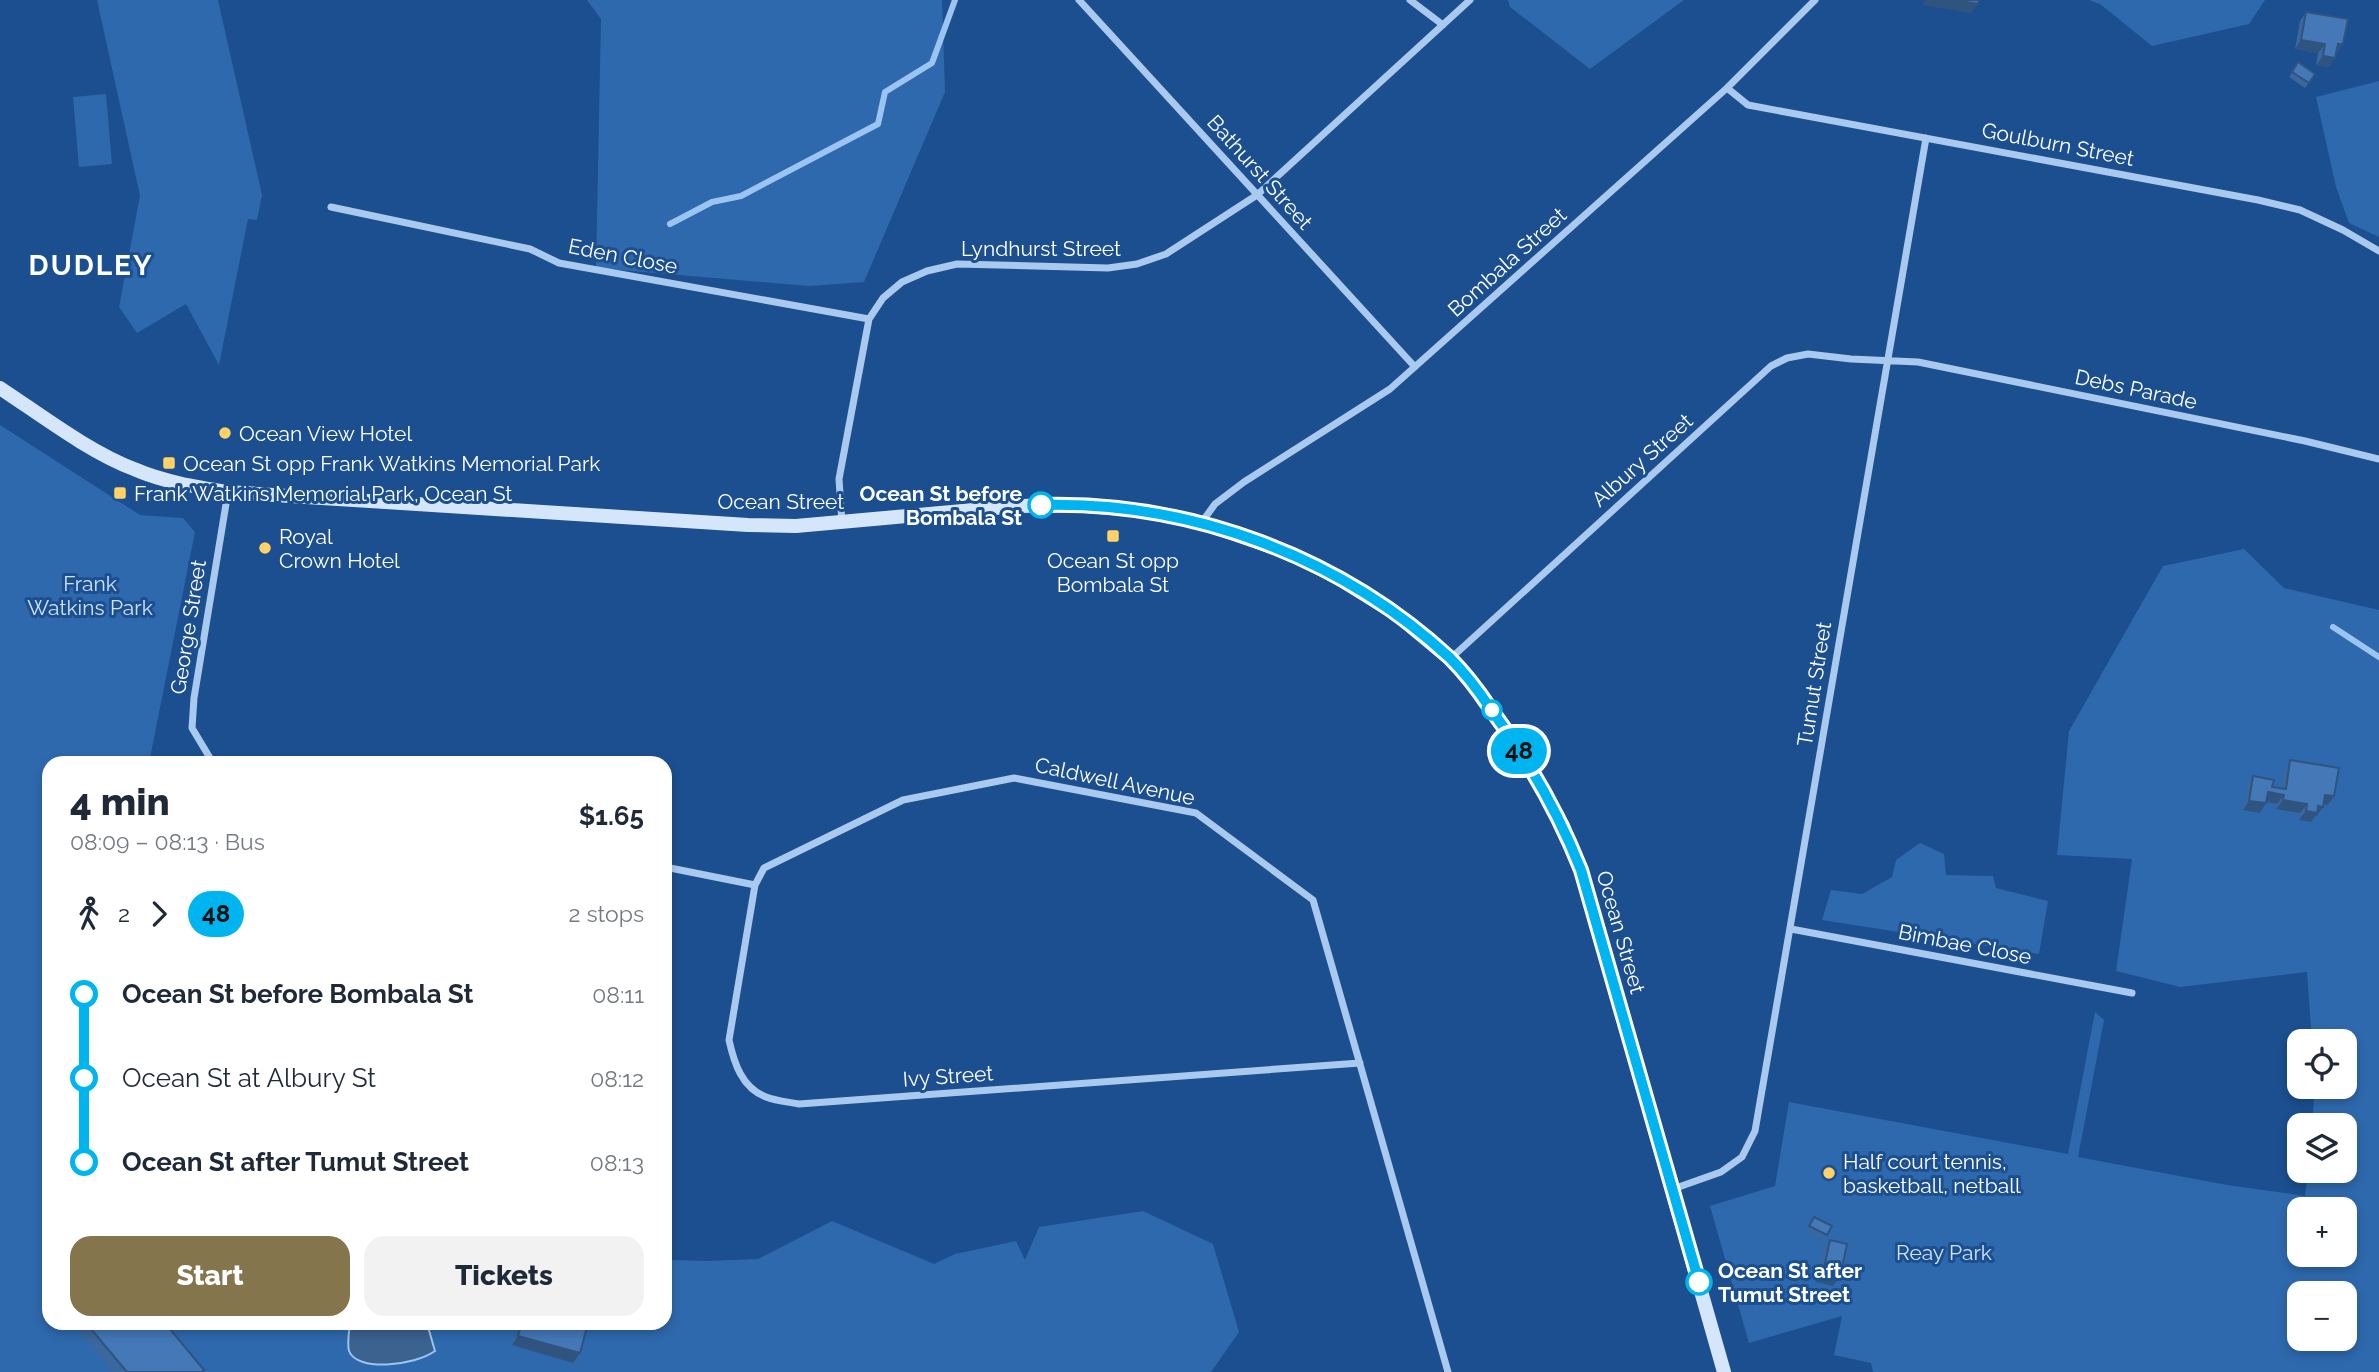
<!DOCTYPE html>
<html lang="en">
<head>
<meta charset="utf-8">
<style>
  :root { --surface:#fff; --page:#f2f2f3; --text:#1f2937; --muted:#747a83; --accent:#84754c }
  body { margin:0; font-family:Raleway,sans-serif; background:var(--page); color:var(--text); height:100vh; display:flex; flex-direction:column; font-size:26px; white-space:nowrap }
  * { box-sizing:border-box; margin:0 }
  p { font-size:23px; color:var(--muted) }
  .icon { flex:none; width:38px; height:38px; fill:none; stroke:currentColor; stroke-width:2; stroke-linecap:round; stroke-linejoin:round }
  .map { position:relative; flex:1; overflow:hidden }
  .panel { position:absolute; left:42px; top:756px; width:630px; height:574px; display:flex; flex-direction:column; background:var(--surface); border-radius:21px; box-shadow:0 4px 10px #0003 }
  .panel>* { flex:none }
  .badge { padding:0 14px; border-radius:23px; font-size:24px; line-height:46px }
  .controls { position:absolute; left:2287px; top:1029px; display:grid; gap:14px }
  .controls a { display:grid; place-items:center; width:70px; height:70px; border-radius:14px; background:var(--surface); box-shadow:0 4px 10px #0003; font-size:35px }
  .map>.badge { position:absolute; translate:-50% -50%; box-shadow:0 0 0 4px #fff }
  .legs { display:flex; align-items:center; gap:10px; height:77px; padding:0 28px; font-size:23px }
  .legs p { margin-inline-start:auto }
  .overview { display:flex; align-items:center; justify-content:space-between; height:119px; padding:0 28px }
  h1 { font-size:38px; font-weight:800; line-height:52px }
  .button { display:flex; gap:14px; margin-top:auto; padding:14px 28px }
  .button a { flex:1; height:80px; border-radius:21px; background:var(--accent); color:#fff; font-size:28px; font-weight:800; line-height:80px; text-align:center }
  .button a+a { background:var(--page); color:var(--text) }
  ul { padding:0 28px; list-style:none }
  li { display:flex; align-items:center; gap:24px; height:84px; font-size:26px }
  li i { display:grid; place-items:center; width:10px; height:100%; margin:0 9px; background:currentColor }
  li i::after { content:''; width:18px; height:18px; margin:-9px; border:5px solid; border-radius:50%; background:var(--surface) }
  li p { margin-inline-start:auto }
  li:first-child i { background:linear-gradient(#0000 50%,currentColor 0) }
  li:last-child i { background:linear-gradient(currentColor 50%,#0000 0) }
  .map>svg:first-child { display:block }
  .green { fill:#2e69ad; fill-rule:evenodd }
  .water { fill:#3c6290; stroke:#9cc4f0; stroke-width:2 }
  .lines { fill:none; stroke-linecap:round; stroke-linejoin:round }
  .stream { stroke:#9cc4f0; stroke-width:6 }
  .street { stroke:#a9c9ee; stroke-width:7 }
  .secondary { stroke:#d6e6fa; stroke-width:14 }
  .wall { fill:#3a679d }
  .shaded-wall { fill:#305480 }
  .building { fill:#4478b7; stroke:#305480; stroke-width:2 }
  .line-1-casing { stroke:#fff; stroke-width:16 }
  .line-1 { stroke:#00b5ef; stroke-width:10 }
  .poi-dot { fill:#ffd166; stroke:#1b4f8f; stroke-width:2.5 }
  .stop-1-dot { fill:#fff; stroke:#00b5ef; stroke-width:3.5 }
  .labels { text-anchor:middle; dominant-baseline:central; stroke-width:6; stroke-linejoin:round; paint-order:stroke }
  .street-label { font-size:21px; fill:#fff; stroke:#1b4f8f }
  .poi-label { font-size:21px; fill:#fff; stroke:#1b4f8f; text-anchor:start }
  .stop-label { font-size:21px; font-weight:bold; fill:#fff; stroke:#1b4f8f; text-anchor:end }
  .park-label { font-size:21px; fill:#cfe3fa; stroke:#1b4f8f }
  .district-label { font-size:28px; font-weight:bold; letter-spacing:2px; fill:#fff; stroke:#1b4f8f }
</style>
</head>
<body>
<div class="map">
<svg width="2379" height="1372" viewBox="0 0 2379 1372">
  <rect width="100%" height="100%" fill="#1b4f8f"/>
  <path class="green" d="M97 0H218L262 195 257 220 248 219 219 365 186 304 137 333 119 307 140 196Z
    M587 0H942L945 92 864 282 809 286 596 268 601 19Z
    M1508 0H1684L1590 69 1510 7Z
    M2089 0H2265L2249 24 2152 46 2100 4Z
    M2379 81V237L2349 223 2336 187 2316 97Z
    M106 94 112 164 79 167 73 97Z
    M0 425 140 515 183 518 195 532 149 763H49V1323H665V1194L671 1195 672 1260 707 1261 758 1259 832 1221 934 1264 955 1254 1016 1241 1025 1260 1039 1227 1143 1211 1213 1244 1239 1332 1211 1372H0Z
    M2244 549 2284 588 2379 610V1372H1873L1871 1363 1834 1355 1842 1316 1749 1343 1710 1206 1775 1186 1789 1102 2068 1154 2095 1012 2104 1020 2078 1157 2227 1185 2305 1196 2308 1171H2345V1125H2312L2315 1087H2345V1041H2312L2307 972 2180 987 2116 971 2132 859 2057 855 2069 731 2163 566ZM2300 1209H2345V1255H2300ZM2300 1293H2345V1339H2300Z
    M1920 843 1944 854 1946 875 1993 876 1996 888 2048 901 2039 954 1822 920 1831 890 1862 894 1892 877 1896 860Z"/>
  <path class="water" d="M350 1323H422L428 1327 435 1351C414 1366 357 1372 349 1351 347 1343 349 1332 350 1323Z"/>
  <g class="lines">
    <path class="stream" d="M670 224 712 202 741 196 878 124 885 92 932 63 955 0
      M2333 627 2379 657"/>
    <path class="street" d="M1079 0 1415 367
      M1410 0 1443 25
      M1727 88 1748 105 2258 200 2300 210 2343 230 2379 251
      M331 207 530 249 559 263 869 319
      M1202 522 1215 504 1244 482 1390 389 1727 88 1815 0
      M842 523 839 479 869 319 883 298 902 282 927 271 957 264 1108 268 1137 264 1166 254 1257 195 1470 0
      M1450 659 1771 366 1787 358 1808 354 1851 359 1918 362 2305 441 2379 459
      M213 763 192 728 194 698 228 492
      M665 867 755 885
      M1791 929 2132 993
      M1360 1063 799 1104C789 1102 776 1101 766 1097 742 1088 734 1063 729 1040L755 885 764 868 903 800 1014 778 1196 813 1313 900 1448 1372
      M1673 1189 1721 1172 1742 1157 1755 1131C1815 800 1866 468 1926 138"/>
    <path class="secondary" d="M0 388C41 415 89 452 134 469 164 482 196 487 228 492L748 525 796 526 1018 506 1075 505 1136 510 1202 523 1292 554 1338 578 1396 614 1450 659 1471 681 1502 724 1542 789 1563 826 1581 870 1724 1372"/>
  </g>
  <path class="wall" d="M2306 12 2343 44 2336 53 2329 67 2316 65 2318 53 2295 49 2300 21Z
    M2298 62 2315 74 2305 88 2289 77Z
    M2290 760 2334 796 2328 805H2324L2317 816H2315L2311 822 2299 820 2300 813 2276 809 2277 804 2266 802 2260 813 2243 810 2247 785 2253 776 2272 787 2281 788 2284 769Z
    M1814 1217 1827 1235 1824 1240 1806 1231Z
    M1830 1240 1833 1286 1816 1282 1823 1249Z
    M72 1323H165L204 1370 203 1372H113Z
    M518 1323H593L585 1333 580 1353 573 1363 512 1345Z"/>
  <path class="shaded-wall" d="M1925 0H1954L1978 4 1971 13 1922 5Z
    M2301 40 2325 44 2318 53 2295 49Z
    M2338 44H2343L2337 53H2332Z
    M2323 56 2335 58 2329 67 2316 65Z
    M2268 792 2284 795 2277 804 2261 801Z
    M2325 795 2334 796 2328 805 2319 804Z
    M2283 800 2307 804 2300 813 2276 809Z
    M2249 801 2266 803 2260 813 2243 810Z
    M2318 806 2323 807 2317 816H2315L2311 822 2299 820 2306 811Z
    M1823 1273 1840 1277 1833 1286 1816 1282Z
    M588 1323 593 1324 586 1333 582 1332Z
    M518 1336 580 1353 573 1363 512 1345Z"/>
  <path class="building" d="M1954 0H1979L1978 4Z
    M2306 12 2348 19 2343 44H2338L2335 58 2323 56 2325 44 2301 40Z
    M2298 62 2315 74 2309 83 2292 72Z
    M2290 760 2339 768 2334 796 2325 795 2323 807 2318 806 2317 813 2306 811 2307 804 2283 800 2284 795 2268 792 2266 803 2249 801 2253 776 2274 780 2272 787 2286 789Z
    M1814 1217 1832 1226 1827 1235 1809 1226Z
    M1830 1240 1847 1244 1840 1277 1823 1273Z
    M86 1323H165L204 1370 202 1372H127Z
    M522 1323H588L580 1353 518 1336Z"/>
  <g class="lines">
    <defs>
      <path id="line-1" d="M1041 505C1190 501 1340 556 1450 658 1465 673 1478 690 1490 708 1527 758 1558 812 1581 870L1699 1282"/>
    </defs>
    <use href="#line-1" class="line-1-casing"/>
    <use href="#line-1" class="line-1"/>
  </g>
  <g class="poi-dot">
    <circle cx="225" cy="433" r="7"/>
    <rect x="162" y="456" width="14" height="14" rx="3.5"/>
    <rect x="113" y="486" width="14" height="14" rx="3.5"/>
    <rect x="1106" y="529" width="14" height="14" rx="3.5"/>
    <circle cx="265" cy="548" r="7"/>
    <circle cx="1829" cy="1173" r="7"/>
  </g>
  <g class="stop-1-dot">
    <circle cx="1041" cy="505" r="12"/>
    <circle cx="1492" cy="710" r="9"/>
    <circle cx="1699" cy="1282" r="12"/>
  </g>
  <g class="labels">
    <g class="street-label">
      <text transform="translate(2058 144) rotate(11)">Goulburn Street</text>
      <text transform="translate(1260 172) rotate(48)">Bathurst Street</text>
      <text x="1041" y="248">Lyndhurst Street</text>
      <text transform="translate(623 256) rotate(11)">Eden Close</text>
      <text transform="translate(1507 262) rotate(-42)">Bombala Street</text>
      <text transform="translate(2136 389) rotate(12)">Debs Parade</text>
      <text transform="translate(1642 460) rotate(-42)">Albury Street</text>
      <text x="781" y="501">Ocean Street</text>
      <text transform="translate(188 627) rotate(-81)">George Street</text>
      <text transform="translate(1814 684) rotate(-81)">Tumut Street</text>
      <text transform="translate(1115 781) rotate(12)">Caldwell Avenue</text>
      <text transform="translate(1621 932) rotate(74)">Ocean Street</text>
      <text transform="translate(1965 944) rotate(11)">Bimbae Close</text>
      <text transform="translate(948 1076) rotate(-4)">Ivy Street</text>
    </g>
    <g class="poi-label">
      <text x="239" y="433">Ocean View Hotel</text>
      <text x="183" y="463">Ocean St opp Frank Watkins Memorial Park</text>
      <text x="134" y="493">Frank Watkins Memorial Park, Ocean St</text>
      <text x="279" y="536">Royal<tspan x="279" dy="24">Crown Hotel</tspan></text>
      <text x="1113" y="560" text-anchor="middle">Ocean St opp<tspan x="1113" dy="24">Bombala St</tspan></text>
      <text x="1843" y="1161">Half court tennis,<tspan x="1843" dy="24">basketball, netball</tspan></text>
    </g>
    <g class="stop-label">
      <text x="1022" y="493">Ocean St before<tspan x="1022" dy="24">Bombala St</tspan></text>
      <text x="1718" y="1270" text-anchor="start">Ocean St after<tspan x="1718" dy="24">Tumut Street</tspan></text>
    </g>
    <g class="park-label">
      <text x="90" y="583">Frank<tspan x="90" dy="24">Watkins Park</tspan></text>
      <text x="1944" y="1252">Reay Park</text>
    </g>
    <g class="district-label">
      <text x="91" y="265">DUDLEY</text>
    </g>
  </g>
</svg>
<div class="controls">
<a><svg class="icon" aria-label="locate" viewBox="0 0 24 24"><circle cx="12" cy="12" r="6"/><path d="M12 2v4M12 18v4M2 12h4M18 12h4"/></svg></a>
<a><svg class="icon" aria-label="layers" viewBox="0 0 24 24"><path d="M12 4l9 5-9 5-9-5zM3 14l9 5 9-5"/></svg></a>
<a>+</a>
<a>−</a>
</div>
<b class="badge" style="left:1519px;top:751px;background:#00b5ef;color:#111">48</b>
<section class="panel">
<div class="overview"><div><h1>4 min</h1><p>08:09 – 08:13 · Bus</p></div><b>$1.65</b></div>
<div class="legs"><svg class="icon" aria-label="walk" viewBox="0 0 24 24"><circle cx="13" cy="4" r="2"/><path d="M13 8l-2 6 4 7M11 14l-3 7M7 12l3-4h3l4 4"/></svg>2<svg class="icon" aria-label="forward" viewBox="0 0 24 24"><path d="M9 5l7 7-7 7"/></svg><b class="badge" style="background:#00b5ef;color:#111">48</b><p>2 stops</p></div>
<ul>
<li><i style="color:#00b5ef"></i><b>Ocean St before Bombala St</b><p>08:11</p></li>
<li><i style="color:#00b5ef"></i><span>Ocean St at Albury St</span><p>08:12</p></li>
<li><i style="color:#00b5ef"></i><b>Ocean St after Tumut Street</b><p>08:13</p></li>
</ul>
<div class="button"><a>Start</a><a>Tickets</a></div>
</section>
</div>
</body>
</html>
